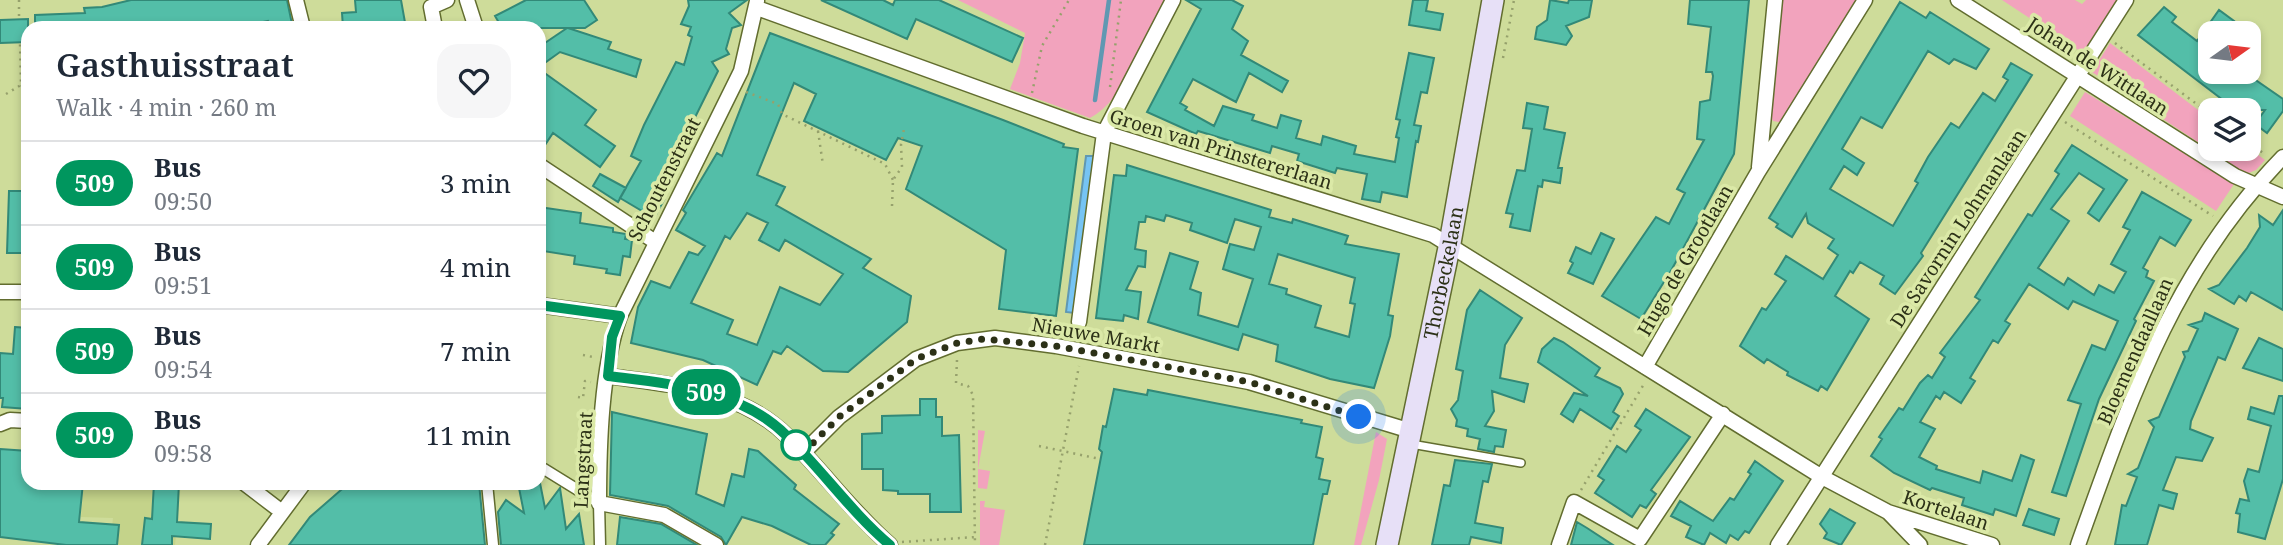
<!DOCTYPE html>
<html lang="en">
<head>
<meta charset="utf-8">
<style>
  :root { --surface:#fff; --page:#f6f6f7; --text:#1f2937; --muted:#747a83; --line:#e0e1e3 }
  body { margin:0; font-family:"Noto Serif",serif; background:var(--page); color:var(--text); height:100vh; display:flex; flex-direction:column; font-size:26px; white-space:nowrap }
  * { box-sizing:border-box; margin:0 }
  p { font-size:23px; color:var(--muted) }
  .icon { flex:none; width:38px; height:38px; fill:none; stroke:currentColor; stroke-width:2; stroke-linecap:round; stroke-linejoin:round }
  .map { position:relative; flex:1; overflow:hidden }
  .sheet { position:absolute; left:21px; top:21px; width:525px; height:469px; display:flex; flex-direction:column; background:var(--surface); border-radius:21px; box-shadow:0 4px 10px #0003 }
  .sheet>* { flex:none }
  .badge { padding:0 14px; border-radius:23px; font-size:24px; line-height:46px }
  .needle { width:46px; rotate:76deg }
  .fabs { position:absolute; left:2198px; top:21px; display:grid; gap:14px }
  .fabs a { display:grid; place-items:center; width:63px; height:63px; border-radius:14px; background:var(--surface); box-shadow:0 4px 10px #0003; font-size:35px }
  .you { position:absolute; width:35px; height:35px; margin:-18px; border:5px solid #fff; border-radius:50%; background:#1a73e8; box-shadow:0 0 0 10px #1a73e833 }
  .map>.badge { position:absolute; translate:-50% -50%; box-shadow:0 0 0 4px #fff }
  .round { display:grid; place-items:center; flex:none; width:74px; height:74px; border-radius:21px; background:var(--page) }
  .headline { display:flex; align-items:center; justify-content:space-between; height:119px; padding:0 35px }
  h1 { font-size:33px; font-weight:600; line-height:52px }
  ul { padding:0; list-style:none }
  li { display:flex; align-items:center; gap:21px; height:84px; padding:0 35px; border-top:2px solid var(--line) }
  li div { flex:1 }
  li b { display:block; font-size:26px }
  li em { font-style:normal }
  li .badge { min-width:77px; font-weight:700; text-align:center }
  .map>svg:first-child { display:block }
  .built { fill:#c4d38a }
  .green { fill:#f2a3bd }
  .water { fill:#76c4f4; stroke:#6098b2; stroke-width:2 }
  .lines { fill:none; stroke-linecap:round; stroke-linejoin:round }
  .stream { stroke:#6098b2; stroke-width:4.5 }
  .building { fill:#53bea8; stroke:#328978; stroke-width:2; fill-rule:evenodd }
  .service-casing { stroke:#626d2f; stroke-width:10 }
  .pedestrian-casing { stroke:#626d2f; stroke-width:13 }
  .minor-casing { stroke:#626d2f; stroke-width:17 }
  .secondary-casing { stroke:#626d2f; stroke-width:24 }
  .path { stroke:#96a16c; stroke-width:2.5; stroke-dasharray:2 5; stroke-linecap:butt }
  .service { stroke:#fff; stroke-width:7 }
  .pedestrian { stroke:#fff; stroke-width:10 }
  .minor { stroke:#fff; stroke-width:14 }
  .secondary { stroke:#e7e0f7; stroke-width:21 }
  .line-casing { stroke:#fff; stroke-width:16 }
  .line { stroke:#00965e; stroke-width:10 }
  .walk { stroke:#2c3117; stroke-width:7; stroke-dasharray:0 12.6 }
  .stop-dot { fill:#fff; stroke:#00965e; stroke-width:3.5 }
  .labels { text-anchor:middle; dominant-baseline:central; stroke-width:7; stroke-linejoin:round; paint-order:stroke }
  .street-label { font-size:19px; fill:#2c3117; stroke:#dbe9a7 }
</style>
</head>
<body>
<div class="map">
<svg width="2283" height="545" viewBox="0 0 2283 545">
  <rect width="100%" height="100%" fill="#cedc9a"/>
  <path class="built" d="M84 483H181L175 545H110L113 518 81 517Z"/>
  <path class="green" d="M958 0H1166C1148 36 1126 99 1090 118L1010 89 1020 63 1025 33Z
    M1782 0H1860L1784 123 1773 121 1770 114Z
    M2002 0H2075L2082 4 2086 0H2117L2083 53Z
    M2110 43 2210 119V149L2249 148 2265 160 2256 170 2246 174 2092 72Z
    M2085 92 2234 184 2216 211 2070 116Z
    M978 430 985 431 978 469 990 471 987 489 978 488Z
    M1376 432 1387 439 1379 480 1361 545H1354Z
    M980 501H985L984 507 1005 510 999 545H980Z"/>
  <path class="water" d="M1086 156H1094L1074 313 1066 312Z"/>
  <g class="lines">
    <path class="stream" d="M1095 100 1109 0"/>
  </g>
  <path class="building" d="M131 0H287L292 24 279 28 278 23 270 25 268 21 235 28H35V15L85 13 84 8 102 7Z
    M355 0H401L406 28H343L342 13 356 12Z
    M526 0H584L597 20 585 28H568L611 42 608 49 641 60 636 77 560 52 539 67V47L567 28H502L495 16Z
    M688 0H747L729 13 741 25 732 28 726 49 729 54 712 62 718 71 656 196 664 200 654 218 620 198 641 161 631 156 644 125 676 62 684 65 692 37 688 35 691 27 681 24 689 6Z
    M821 0H883L893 5 895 0H939L1023 38 1012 62 916 19 907 39Z
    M1186 0H1232L1243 6 1232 29 1248 41 1241 55 1288 81 1282 92 1249 73 1236 102 1193 79 1180 103 1187 107 1185 110 1214 126 1223 106 1254 115 1252 120 1277 128 1281 115 1301 121 1296 138 1321 145 1323 136 1356 146 1354 154 1395 162 1399 138 1396 137 1400 120 1396 119 1409 53 1434 58 1427 93 1421 92 1414 125 1421 126 1418 142 1416 141 1407 197 1382 192 1380 202 1362 199 1367 174 1337 168 1335 173 1297 161 1299 154 1272 146 1270 153 1198 131 1196 134 1147 112 1201 9Z
    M1413 0H1428L1426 11 1443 14 1440 30 1409 25Z
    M1550 0 1568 3 1569 0H1592L1589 17 1566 26 1572 36 1566 45 1535 39 1537 27 1547 20Z
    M1690 0H1749L1734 154 1672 269 1641 319 1602 296 1656 217 1669 224 1685 193 1677 189 1704 140 1697 139 1700 102 1710 100 1713 76 1712 72H1706L1711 27 1688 24Z
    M1900 2 1926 18 1930 12 1989 49 1976 69 1954 59 1949 64 1928 51 1882 128 1861 117 1842 149 1864 163 1857 175 1844 166 1830 189 1893 226 1918 183 1915 181 1928 157 1951 123 1959 128 1983 93 1995 101 2008 80 2003 77 2011 63 2032 75 1921 253 1923 256 1895 294 1880 284 1884 276 1860 262 1853 273 1850 271 1835 296 1869 319 1827 390 1821 386 1818 391 1787 375 1788 372 1767 359 1764 363 1740 346 1762 308 1766 310 1786 281 1775 274 1786 256 1823 279 1838 255 1828 248 1834 239 1808 223 1806 214 1792 237 1776 227 1778 224 1769 218Z
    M2164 7 2176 17 2172 22 2197 41 2219 10 2234 21 2224 33H2210V72H2244L2283 99V111L2267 133 2255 124 2265 110H2236L2138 35Z
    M28 19V42L0 43V20Z
    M770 33 1003 120 1064 144 1063 147 1078 149 1056 316 999 309 1006 250 906 189 922 146 898 138 886 160 804 121 816 94 794 83 757 175 785 187 776 205 871 259 863 268 911 296 907 322 848 372 823 371 787 346 781 354 773 351 757 385 703 360 631 343 638 307 651 281 670 288 689 252 698 255 705 246 676 230 686 213 683 210 717 153 722 156ZM747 213 768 223 759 240 779 251 785 240 843 274 820 305 780 287 757 345 727 334 733 320 691 303 725 236 730 239Z
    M539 69 596 110 585 125 615 146 600 167 553 133 539 154Z
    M1527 103 1548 107 1544 129 1565 133 1558 168H1562L1560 183 1543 180 1542 187 1538 186 1530 231 1510 227 1513 214 1506 213 1517 170 1525 171 1532 129 1523 128Z
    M2072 145 2127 180 2099 221 2088 213 2104 189 2079 173 2051 209 2069 221 2038 268 2064 285 2068 278 2094 295 2099 285 2114 293 2126 272 2111 264 2130 230 2123 227 2142 192 2191 220 2175 246 2160 237 2143 268 2148 271 2146 277 2154 281 2134 319 2136 321 2099 399 2066 496 2052 492 2081 404 2068 400 2092 345 2105 350 2118 321 2073 301 2068 309 2029 284 2005 321 2010 324 1998 343 1993 340 1970 378 1975 381 1961 403 1944 392 1940 399 1936 396 1920 422 1935 429 1919 457 1937 466 1936 469 1980 483 1983 471 2012 481 2021 455 2034 460 2016 516 1995 509 1993 515 1962 505 1964 498 1932 488 1930 490 1894 473 1871 456 1882 439 1879 437 1899 408 1903 410 1920 383 1928 375 1932 378 1945 357 1940 353 1980 300 1975 297 2028 214 2032 216 2059 174 2055 171Z
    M1127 165 1271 210 1269 217 1292 223 1293 219 1348 236 1345 244 1399 254 1388 315 1393 316 1390 336 1374 388 1330 379 1276 361 1278 345 1243 334 1238 350 1148 322 1170 253 1198 262 1190 289 1201 293 1198 315 1238 327 1253 279 1223 269 1230 244 1254 250 1261 227 1235 219 1227 243 1190 230 1192 223 1166 215 1164 221 1146 216 1145 222H1139L1135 249 1146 251 1145 267 1138 266 1126 290 1141 292 1138 319 1124 315 1123 321 1096 318 1114 175 1126 176ZM1278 254 1355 278 1350 303 1355 304 1349 337 1315 327 1321 306 1286 294 1287 289 1269 284Z
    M600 174 626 188 618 202 593 186Z
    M9 191H28V253H7Z
    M539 207 581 213 580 223 613 228V232L626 234 625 239 632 240 630 257 623 256 620 275 606 273 607 269 574 264 575 256 543 251 544 241 539 240Z
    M2283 210V310L2251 292 2246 301 2239 296 2234 304 2209 289 2219 285 2247 248 2260 227 2259 215 2273 225Z
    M1601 233 1614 239 1593 284 1568 273 1573 263 1570 261 1576 247 1591 254Z
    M1480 290 1522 318 1505 345 1500 378 1528 384 1524 402 1492 391 1494 411 1485 426 1506 430 1503 447 1495 446 1494 452 1478 449 1480 439 1467 436 1468 429 1456 426 1457 420 1451 409 1458 400 1463 371 1456 369 1467 310Z
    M2205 313 2238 329 2225 360 2218 357 2191 421 2190 429 2213 438 2202 461 2176 457 2163 490 2177 494 2173 509 2159 505 2147 545H2115L2122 505 2126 506 2137 477 2128 474 2138 468 2154 427 2149 421 2159 417 2185 357 2183 352 2188 351 2198 329 2189 325 2202 321Z
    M15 327 28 328V409L2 407 3 398H0V353L13 354Z
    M1554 338 1563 342 1600 368 1595 376 1620 388 1623 394 1613 412 1619 416 1611 429 1580 409 1573 422 1561 414 1574 393 1588 396 1538 362 1542 349Z
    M2259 338 2283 349V381L2243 368Z
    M1114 389 1147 395 1148 390 1302 420 1301 423 1322 427 1316 457 1323 459 1319 479 1330 481 1327 494H1323L1313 545H1084L1102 452 1099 449 1103 426 1106 427Z
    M2279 396H2283V479L2265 539 2238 532 2240 514 2236 513 2240 499 2249 501 2244 481 2248 469 2259 472 2271 426 2248 419 2251 407 2274 414Z
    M920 399H936V417H942V436L959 435 961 512H930V494H898V491L883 490V469H862V434L882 433V416L920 415Z
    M1646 409 1690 437 1651 490 1656 494 1646 508 1640 505 1632 517 1595 493 1604 480 1598 476 1617 446 1626 452 1641 430 1635 426Z
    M612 412 707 434 696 494 724 506 732 474 744 477 749 449 758 451 796 485 794 489 839 524 831 533 834 535 825 545H811L772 526 742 517 726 545 721 537 668 506 610 495Z
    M0 449 28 451V483H83L79 522 119 525 117 545H66L0 537Z
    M1455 460 1492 464 1488 482 1483 481 1475 523 1503 528 1501 543 1471 537 1469 545H1432L1444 485 1450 486Z
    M1755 461 1783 481 1749 533 1745 531 1738 540 1730 535 1726 543 1710 533 1704 545 1686 537 1691 526 1671 516 1680 501 1713 521 1730 498 1734 500 1751 474 1748 472Z
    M154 483H179L177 522 211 524 210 539 172 536V545H142L145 518 152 519Z
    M349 483H479L485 545H289L310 517Z
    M518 483H540L545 508 560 488 566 529 579 514 584 545H501L498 512 506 500 524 513Z
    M1830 509 1855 523 1841 545 1824 538 1827 533 1820 524Z
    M2029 509 2059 519 2054 535 2023 525Z
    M620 517 661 524 697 545H617Z
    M1577 522 1587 528 1613 545H1571Z"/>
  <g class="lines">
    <defs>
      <path id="service" d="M1411 444 1521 463"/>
      <path id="pedestrian" d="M539 470 544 469 599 503 600 545
        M487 483 493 545"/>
      <path id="minor" d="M296 0 303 28
        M467 0 476 28
        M1958 0 2235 176 2283 197
        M757 8 1083 126 1433 235 1822 477 1888 512 1992 545
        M435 28 431 7 447 0
        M539 165 654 241
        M1759 167 1775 0
        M0 292H28
        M539 305 620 316
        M1079 322 1104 133 1173 0
        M1645 367 1758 172 1865 0
        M608 376C670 385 740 389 787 436 823 471 853 513 890 545
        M0 424 10 420 28 421
        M803 453 839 417 916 359 957 343 995 338 1056 346 1249 382 1411 431
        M244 483 282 512
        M1889 513 1920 545
        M258 545 304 483
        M716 545 664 515 599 503C599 446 601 369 620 316L741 71 757 1
        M1559 545 1574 502 1640 539 1723 414
        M1778 545 2126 0
        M2078 545C2130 400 2173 270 2283 157"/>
      <g id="secondary">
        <path id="s1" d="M1387 545 1450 243 1493 0"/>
      </g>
    </defs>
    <use href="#service" class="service-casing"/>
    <use href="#pedestrian" class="pedestrian-casing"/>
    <use href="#minor" class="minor-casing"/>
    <use href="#secondary" class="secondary-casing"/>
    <path class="path" d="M19 0V19
      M2115 43 2210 114
      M1503 58 1514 0
      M21 85 28 93
      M1110 87 1121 0
      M746 92 778 104 782 114 885 164 893 180
      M1032 93 1042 46 1069 0
      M6 94 21 85 20 43
      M2065 122 2213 216
      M818 131 823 165
      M2249 143 2266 155
      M892 206 893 180 902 167 901 144 904 129
      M583 355 593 357
      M957 360 956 383 968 386 973 395 975 545
      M578 397 583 398 585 381 591 382
      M1039 446 1100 459
      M1581 490 1644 384
      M902 542 976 537
      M1045 545 1079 366"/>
    <use href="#service" class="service"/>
    <use href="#pedestrian" class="pedestrian"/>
    <use href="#minor" class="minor"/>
    <use href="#secondary" class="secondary"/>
  </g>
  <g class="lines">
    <defs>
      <path id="line" d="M539 305 620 316 612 337 608 376C671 384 740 389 787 436 823 471 852 513 890 545"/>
    </defs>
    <use href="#line" class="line-casing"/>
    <use href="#line" class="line"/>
    <path class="walk" d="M796 445 803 453 839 417 916 359 957 343 984 339 1056 346 1249 382 1359 417"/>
  </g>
  <circle class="stop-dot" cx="796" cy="445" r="14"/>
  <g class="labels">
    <g class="street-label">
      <text transform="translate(2098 66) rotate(33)">Johan de Wittlaan</text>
      <text transform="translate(1221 149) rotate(17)">Groen van Prinstererlaan</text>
      <text transform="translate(664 179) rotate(-63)">Schoutenstraat</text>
      <text transform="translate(1958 228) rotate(-57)">De Savornin Lohmanlaan</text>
      <text transform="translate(1685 260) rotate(-60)">Hugo de Grootlaan</text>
      <text stroke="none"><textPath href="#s1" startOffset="278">Thorbeckelaan</textPath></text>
      <text transform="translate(1096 335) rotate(10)">Nieuwe Markt</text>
      <text transform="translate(2135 351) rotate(-66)">Bloemendaallaan</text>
      <text transform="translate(583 460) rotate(-87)">Langstraat</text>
      <text transform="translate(1946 510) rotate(18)">Kortelaan</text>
    </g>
  </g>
</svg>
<div class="fabs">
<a><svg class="needle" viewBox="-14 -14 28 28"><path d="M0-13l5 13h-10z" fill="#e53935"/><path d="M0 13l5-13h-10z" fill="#747a83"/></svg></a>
<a><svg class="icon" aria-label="layers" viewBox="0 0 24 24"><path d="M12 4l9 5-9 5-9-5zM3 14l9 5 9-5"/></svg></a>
</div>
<div class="you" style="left:1359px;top:417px"></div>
<b class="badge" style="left:706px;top:392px;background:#00965e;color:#fff">509</b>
<section class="sheet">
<div class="headline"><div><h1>Gasthuisstraat</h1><p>Walk · 4 min · 260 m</p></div><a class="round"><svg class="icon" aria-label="heart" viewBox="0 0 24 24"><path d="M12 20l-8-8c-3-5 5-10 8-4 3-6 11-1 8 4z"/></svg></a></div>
<ul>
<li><span class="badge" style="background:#00965e;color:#fff">509</span><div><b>Bus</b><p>09:50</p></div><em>3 min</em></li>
<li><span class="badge" style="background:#00965e;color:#fff">509</span><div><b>Bus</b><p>09:51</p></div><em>4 min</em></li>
<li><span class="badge" style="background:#00965e;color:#fff">509</span><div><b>Bus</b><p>09:54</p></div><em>7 min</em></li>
<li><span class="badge" style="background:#00965e;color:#fff">509</span><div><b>Bus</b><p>09:58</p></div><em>11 min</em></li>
</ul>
</section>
</div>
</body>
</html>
